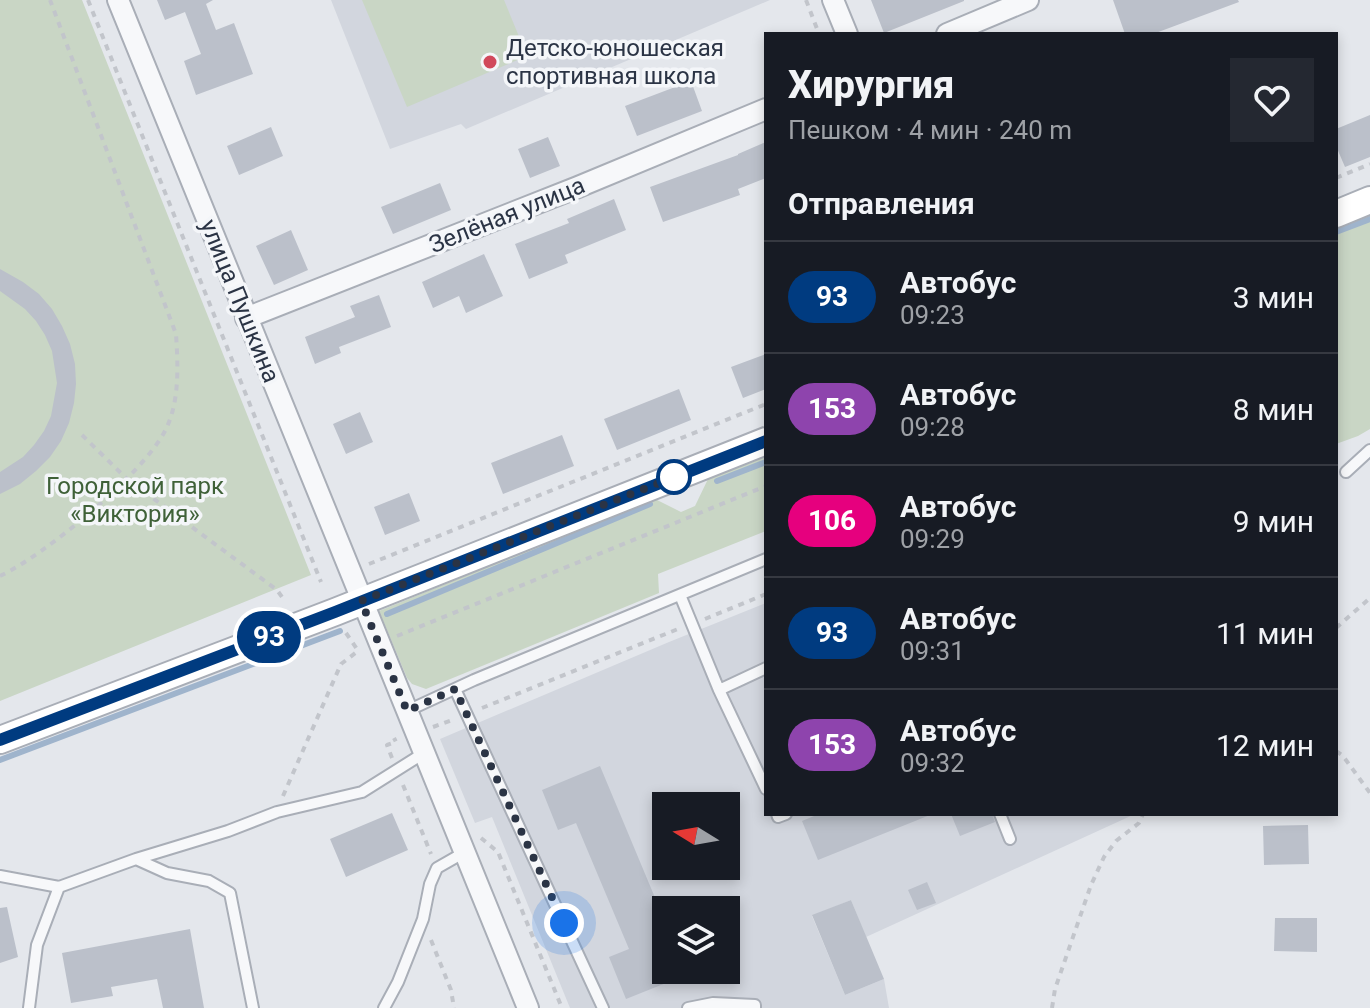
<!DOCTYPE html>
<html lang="ru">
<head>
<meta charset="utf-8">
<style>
  :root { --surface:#171b24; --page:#242831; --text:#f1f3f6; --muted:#9ea1a6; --line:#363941 }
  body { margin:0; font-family:Roboto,sans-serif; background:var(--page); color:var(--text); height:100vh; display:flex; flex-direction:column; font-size:30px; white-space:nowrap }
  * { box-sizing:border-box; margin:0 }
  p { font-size:26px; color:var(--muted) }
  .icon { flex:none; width:44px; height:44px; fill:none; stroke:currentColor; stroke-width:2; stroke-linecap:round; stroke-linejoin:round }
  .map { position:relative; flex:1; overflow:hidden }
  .side { position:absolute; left:764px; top:32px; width:574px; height:784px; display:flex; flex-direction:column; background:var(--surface); border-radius:0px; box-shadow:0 4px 12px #0003 }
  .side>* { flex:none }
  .badge { padding:0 16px; border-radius:26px; font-size:28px; line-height:52px }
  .needle { width:52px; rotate:281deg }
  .fabs { position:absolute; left:652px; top:792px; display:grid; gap:16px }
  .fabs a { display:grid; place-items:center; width:88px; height:88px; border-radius:0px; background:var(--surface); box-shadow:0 4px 12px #0003; font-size:40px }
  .you { position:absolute; width:40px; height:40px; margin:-20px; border:6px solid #fff; border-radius:50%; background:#1a73e8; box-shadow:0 0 0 12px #1a73e833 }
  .map>.badge { position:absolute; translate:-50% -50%; box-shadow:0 0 0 4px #fff }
  h2 { padding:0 24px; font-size:30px; line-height:72px }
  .round { display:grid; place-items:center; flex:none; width:84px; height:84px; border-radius:0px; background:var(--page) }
  .headline { display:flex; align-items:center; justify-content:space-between; height:136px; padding:0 24px }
  h1 { font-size:38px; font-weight:800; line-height:60px }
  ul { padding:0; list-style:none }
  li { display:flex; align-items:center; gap:24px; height:112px; padding:0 24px; border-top:2px solid var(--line) }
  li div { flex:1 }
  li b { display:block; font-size:30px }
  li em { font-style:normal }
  li .badge { min-width:88px; font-weight:700; text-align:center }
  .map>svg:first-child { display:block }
  .built { fill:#d2d6de; fill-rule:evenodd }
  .green { fill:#c9d6c5 }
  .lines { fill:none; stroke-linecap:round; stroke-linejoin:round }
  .stream { stroke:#9fb4cc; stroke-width:6 }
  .building { fill:#bbc0ca }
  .lane-casing { stroke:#a9aeb7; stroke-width:14 }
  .street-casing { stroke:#a9aeb7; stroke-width:24 }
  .secondary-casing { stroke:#a9aeb7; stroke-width:30 }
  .path { stroke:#c2c5cb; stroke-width:4; stroke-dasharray:6 6; stroke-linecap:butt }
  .lane { stroke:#f7f8fa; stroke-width:10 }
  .street { stroke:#f7f8fa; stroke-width:20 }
  .secondary { stroke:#fff; stroke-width:26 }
  .line-casing { stroke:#fff; stroke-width:18 }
  .line { stroke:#003b80; stroke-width:12 }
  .walk { stroke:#2b3445; stroke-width:8; stroke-dasharray:0 14.4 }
  .poi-dot { fill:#d1495b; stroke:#f4f6f9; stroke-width:3 }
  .stop-dot { fill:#fff; stroke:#003b80; stroke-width:4 }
  .labels { text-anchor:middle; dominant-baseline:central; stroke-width:7; stroke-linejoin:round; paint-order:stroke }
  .poi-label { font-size:24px; fill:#2b3445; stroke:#f4f6f9; text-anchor:start }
  .street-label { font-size:24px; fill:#2b3445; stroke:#f4f6f9 }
  .park-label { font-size:24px; fill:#3f6138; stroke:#f4f6f9 }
</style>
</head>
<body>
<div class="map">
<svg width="1370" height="1008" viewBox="0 0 1370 1008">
  <rect width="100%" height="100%" fill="#e4e7ec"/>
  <path class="built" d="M331 0H770L466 129 461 124 390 149Z
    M766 603V814H1135L866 937 851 900 812 916 845 995 884 979 889 1008H570L492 817 475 823 440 739 669 642ZM666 806H726V866H666ZM666 910H726V970H666Z"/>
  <path class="green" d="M0 0H82L311 575 0 701Z
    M362 0H504L527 56 407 107Z
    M1370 216V429L1358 436 1336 444V230Z
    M766 457V531L658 574 659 593 426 689 412 684 407 678 379 611 655 499 681 512 695 506 708 479Z"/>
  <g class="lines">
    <path class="stream" d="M1336 232 1370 219
      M717 481 766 462
      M387 614 650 504
      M0 760 340 631"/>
  </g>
  <path class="building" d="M157 0H213L206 4 216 30 234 23 253 74 196 95 184 61 201 54 185 12 165 20Z
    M871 0H964V1L884 33Z
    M1113 0H1238L1239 2 1153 34H1125Z
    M691 81 702 111 637 136 625 106Z
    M1370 115V157L1345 167 1336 146V129Z
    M271 127 283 156 239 175 227 146Z
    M548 137 560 166 530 178 518 149Z
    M766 142V178L738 189 740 195 663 222 650 187 738 155V154Z
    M440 183 451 210 393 234 381 207Z
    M614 199 626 230 565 255 568 263 529 279 515 244 569 223 567 219Z
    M291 230 308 270 274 285 256 246Z
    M484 254 503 296 466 313 459 296 433 308 422 282Z
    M0 269 23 282 39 294 52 309 62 326 70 344 75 364 76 384 74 403 69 423 61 441 50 457 36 471 20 484 0 494V472L23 457 34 445 44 431 51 416 57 383 52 351 45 335 36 321 25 309 0 291Z
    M379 295 391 327 339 347 341 353 315 364 305 337 355 317 350 306Z
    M766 354V389L743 398 731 367Z
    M679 389 691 420 617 450 604 419Z
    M360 412 373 442 346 454 333 424Z
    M562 435 574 466 503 494 491 463Z
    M409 493 420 521 385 535 374 507Z
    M600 766 666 924V983L626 999 609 957 629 949 576 823 558 830 542 790Z
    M392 813 408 850 346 877 330 839Z
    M819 814H930V815L818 860 802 821Z
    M951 814H992L995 822 960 836Z
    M1308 825 1309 864 1264 865 1263 826Z
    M927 882 936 903 917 910 908 890Z
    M851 900 884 979 845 995 812 915Z
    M7 907 18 957 0 963V908Z
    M1275 918H1317V952L1274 951Z
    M190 929 204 1008H163L157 979 111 987 113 996 71 1003 62 953Z"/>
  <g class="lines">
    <defs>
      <path id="lane" d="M1346 472 1370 450
        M680 595 719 690
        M766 668 719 690 766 789
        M455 689 603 1008
        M407 711 474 680 766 559
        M777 814 778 817 786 814
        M1000 814 1010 839
        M136 859 167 873 209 881 230 893 253 1008
        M0 876 59 887 136 859 228 831 277 812 362 792 424 753
        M29 1008 37 945 59 887
        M384 1008 398 982 423 919 430 884 437 868 465 852
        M688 1008 713 1003 755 1005V1008"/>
      <path id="street" d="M118 0 528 1008
        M833 0 847 34
        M947 34 1028 0
        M246 318 578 187 766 109"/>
      <path id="secondary" d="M1336 214 1370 200
        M0 740 335 612 766 441"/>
    </defs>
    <use href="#lane" class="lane-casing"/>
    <use href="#street" class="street-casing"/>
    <use href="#secondary" class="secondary-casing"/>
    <path class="path" d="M88 0 321 582
      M806 0 819 34
      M1336 178 1370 164
      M82 435 127 479 277 590 282 597
      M369 564 766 404
      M0 576C45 555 142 475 165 431 180 402 178 365 176 334L50 0
      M705 619 766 594
      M1336 628 1370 598
      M346 633 359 652
      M397 636 766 486
      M482 708 678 629
      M433 727 455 719
      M1336 751 1343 756 1370 793
      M392 758 387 745 396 742 394 738
      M403 785 431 854
      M283 796 341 664 358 651
      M481 838 498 852 562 1008
      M431 940 451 990 454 1008
      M1052 1008 1055 989 1091 885 1104 857 1116 841 1139 823 1143 814"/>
    <use href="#lane" class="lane"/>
    <use href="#street" class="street"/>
    <use href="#secondary" class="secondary"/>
  </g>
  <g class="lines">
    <defs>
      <path id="line" d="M0 740 335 612 766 441"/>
    </defs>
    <use href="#line" class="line-casing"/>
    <use href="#line" class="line"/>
    <path class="walk" d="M564 923 455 689 407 711 361 601 679 475 674 477"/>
  </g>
  <circle class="poi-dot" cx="490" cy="62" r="8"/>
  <circle class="stop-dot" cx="674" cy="477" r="16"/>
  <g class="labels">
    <g class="poi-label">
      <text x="506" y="48">Детско-юношеская<tspan x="506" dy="28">спортивная школа</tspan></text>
    </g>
    <g class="street-label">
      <text transform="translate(507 215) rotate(-22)">Зелёная улица</text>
      <text transform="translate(240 301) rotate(68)">улица Пушкина</text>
    </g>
    <g class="park-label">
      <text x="135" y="486">Городской парк<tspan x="135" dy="28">«Виктория»</tspan></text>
    </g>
  </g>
</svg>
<div class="fabs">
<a><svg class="needle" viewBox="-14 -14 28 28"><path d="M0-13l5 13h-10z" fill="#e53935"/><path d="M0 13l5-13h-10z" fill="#9ea1a6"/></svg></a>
<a><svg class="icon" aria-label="layers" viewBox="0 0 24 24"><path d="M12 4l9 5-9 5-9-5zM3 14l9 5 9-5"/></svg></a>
</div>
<div class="you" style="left:564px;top:923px"></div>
<b class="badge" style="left:269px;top:637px;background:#003b80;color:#fff">93</b>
<section class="side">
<div class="headline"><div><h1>Хирургия</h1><p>Пешком · 4 мин · 240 m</p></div><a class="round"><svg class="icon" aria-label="heart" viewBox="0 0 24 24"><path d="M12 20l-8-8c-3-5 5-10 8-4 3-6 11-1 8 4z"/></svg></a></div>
<h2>Отправления</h2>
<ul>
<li><span class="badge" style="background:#003b80;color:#fff">93</span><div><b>Автобус</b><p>09:23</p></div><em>3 мин</em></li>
<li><span class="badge" style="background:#8e44ad;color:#fff">153</span><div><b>Автобус</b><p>09:28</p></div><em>8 мин</em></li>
<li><span class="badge" style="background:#e6007e;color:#fff">106</span><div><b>Автобус</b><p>09:29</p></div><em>9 мин</em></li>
<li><span class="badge" style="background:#003b80;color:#fff">93</span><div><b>Автобус</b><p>09:31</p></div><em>11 мин</em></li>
<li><span class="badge" style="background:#8e44ad;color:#fff">153</span><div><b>Автобус</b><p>09:32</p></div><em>12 мин</em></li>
</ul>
</section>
</div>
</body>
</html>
